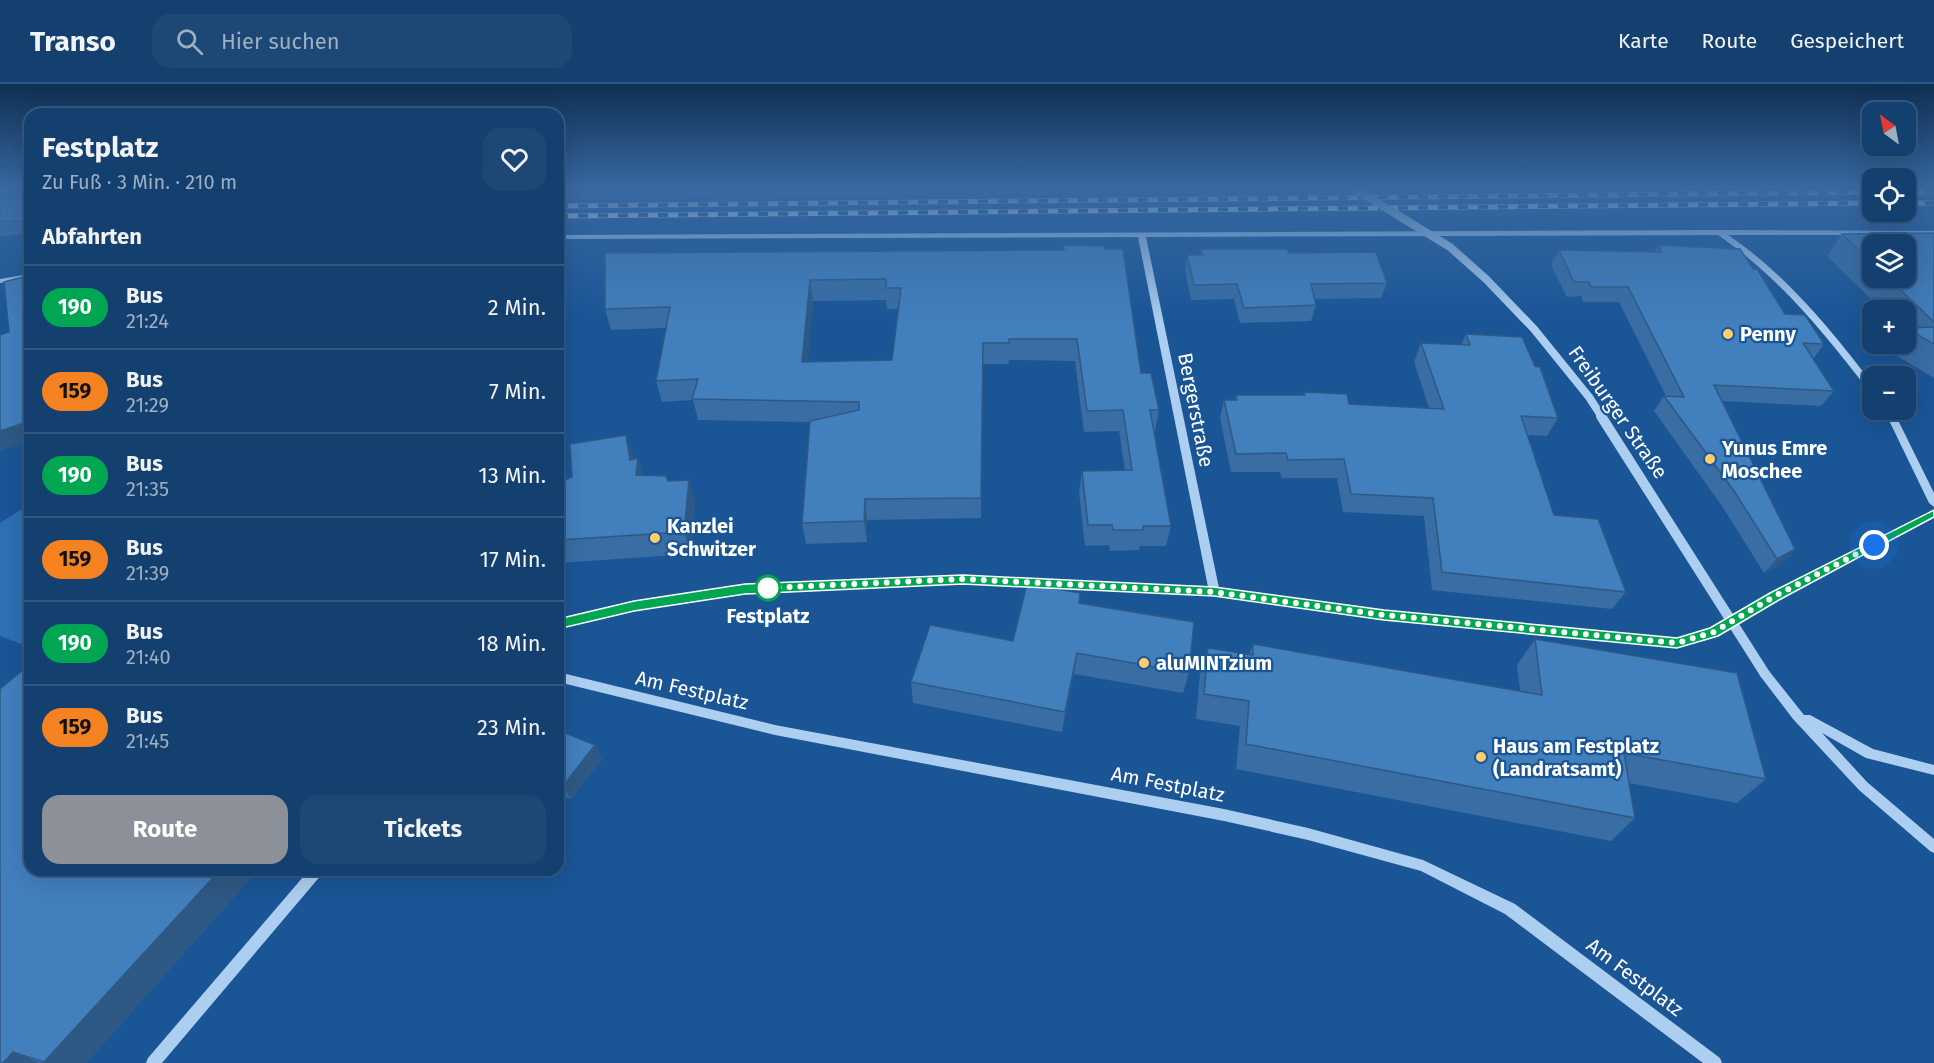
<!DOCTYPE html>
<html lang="de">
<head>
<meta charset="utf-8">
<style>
  :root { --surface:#144070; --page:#1d4775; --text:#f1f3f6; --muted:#9dafc3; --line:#335983; --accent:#8c9099 }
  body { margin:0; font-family:"Fira Sans",sans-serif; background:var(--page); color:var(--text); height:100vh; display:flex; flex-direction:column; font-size:22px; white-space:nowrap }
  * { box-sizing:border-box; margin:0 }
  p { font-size:20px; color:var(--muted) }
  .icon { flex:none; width:33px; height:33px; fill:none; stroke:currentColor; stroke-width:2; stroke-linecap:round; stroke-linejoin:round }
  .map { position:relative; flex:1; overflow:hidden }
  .panel { position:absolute; left:24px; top:24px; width:540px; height:768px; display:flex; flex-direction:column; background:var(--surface); border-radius:18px; box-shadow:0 6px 24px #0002,0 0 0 2px var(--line) }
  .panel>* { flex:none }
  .badge { padding:0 12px; border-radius:20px; font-size:21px; line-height:39px }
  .needle { width:39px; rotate:328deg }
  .tools { position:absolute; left:1862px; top:18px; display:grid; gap:12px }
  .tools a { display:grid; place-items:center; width:54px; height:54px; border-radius:12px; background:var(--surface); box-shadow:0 6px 24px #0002,0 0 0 2px var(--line); font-size:30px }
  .you { position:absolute; width:30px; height:30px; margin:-15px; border:4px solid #fff; border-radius:50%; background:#1a73e8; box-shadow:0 0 0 9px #1a73e833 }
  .map>.badge { position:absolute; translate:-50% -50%; box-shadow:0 0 0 3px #fff }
  h2 { padding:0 18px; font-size:22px; line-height:54px }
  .round { display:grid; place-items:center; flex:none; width:63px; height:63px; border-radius:18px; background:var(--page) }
  .overview { display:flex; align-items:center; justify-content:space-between; height:102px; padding:0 18px }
  h1 { font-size:28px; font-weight:700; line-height:45px }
  .cta { display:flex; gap:12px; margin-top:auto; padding:12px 18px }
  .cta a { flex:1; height:69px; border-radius:18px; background:var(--accent); color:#fff; font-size:24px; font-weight:700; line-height:69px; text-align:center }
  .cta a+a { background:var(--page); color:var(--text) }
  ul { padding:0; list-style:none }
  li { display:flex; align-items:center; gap:18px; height:84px; padding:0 18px; border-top:2px solid var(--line) }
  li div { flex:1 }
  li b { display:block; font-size:22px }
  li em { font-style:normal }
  li .badge { min-width:66px; font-weight:700; text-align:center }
  header { display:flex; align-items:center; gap:36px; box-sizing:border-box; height:84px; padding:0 30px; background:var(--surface); border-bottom:2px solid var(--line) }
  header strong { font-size:28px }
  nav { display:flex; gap:33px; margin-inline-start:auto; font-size:21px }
  .search { width:420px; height:54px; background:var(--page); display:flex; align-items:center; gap:15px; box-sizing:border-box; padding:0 21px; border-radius:18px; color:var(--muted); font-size:22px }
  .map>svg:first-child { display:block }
  .green { fill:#2d70b4 }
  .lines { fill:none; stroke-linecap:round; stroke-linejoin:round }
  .minor { fill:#accef0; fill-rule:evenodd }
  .rail-casing { stroke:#fff; stroke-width:5 }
  .rail { stroke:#1a5596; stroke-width:4; stroke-dasharray:10; stroke-linecap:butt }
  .minor-bridge-far1 { stroke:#accef0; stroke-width:8 }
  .minor-bridge { stroke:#accef0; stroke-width:10 }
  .wall { fill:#396da3; fill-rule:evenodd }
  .shaded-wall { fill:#2e5984 }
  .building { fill:#427fbd; stroke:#2e5984; stroke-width:1.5; fill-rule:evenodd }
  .line { fill:#00a651; stroke:#fff; stroke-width:1.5 }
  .walk { stroke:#fff; stroke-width:6; stroke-dasharray:0 10.8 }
  .poi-dot { fill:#ffce6c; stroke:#1a5596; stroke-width:2 }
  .stop-dot { fill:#fff; stroke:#00a651; stroke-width:3 }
  .labels { text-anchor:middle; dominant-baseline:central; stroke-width:4.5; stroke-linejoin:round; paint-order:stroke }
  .poi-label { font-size:20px; font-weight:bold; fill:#fff; stroke:#1a5596; text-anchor:start }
  .street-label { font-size:20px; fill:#fff; stroke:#1a5596 }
  .stop-label { font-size:20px; font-weight:bold; fill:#fff; stroke:#1a5596 }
</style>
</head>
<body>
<header>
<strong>Transo</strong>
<div class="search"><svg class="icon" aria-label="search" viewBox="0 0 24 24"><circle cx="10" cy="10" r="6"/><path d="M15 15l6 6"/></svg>Hier suchen</div>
<nav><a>Karte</a><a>Route</a><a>Gespeichert</a></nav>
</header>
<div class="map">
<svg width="1934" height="979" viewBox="0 0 1934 979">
  <rect width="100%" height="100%" fill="#1a5596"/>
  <path class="green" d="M765 102H1577L558 116V109L739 105Z
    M30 420V563L0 552V439Z"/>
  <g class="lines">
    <path class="minor" d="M1719 146 1934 147V151H1728C1786 190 1829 244 1872 299V308L1869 307C1824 249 1779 193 1718 151L1146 153 1219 504 1384 527 1677 554 1711 545 1771 509 1934 426V434L1779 515 1718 551 1677 564 1384 535 1214 512 963 499 745 509 634 526 558 544V536L634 518 745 501 963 491 1208 503 1138 153 558 155V151Z
      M30 190V194L0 199V195Z
      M1884 326H1893L1934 409V423L1929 419Z
      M1765 585 1769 587 1804 631H1810L1873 665 1934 681V691L1866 674 1822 649 1867 698 1934 755V769L1930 767 1859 706 1793 635 1761 593 1759 590 1761 587Z
      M558 588 775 641 1224 725 1308 744 1423 776 1515 820 1720 974 1722 979H1703L1505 830 1421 787 1308 756 1224 737 775 651 558 598Z
      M309 786H323L322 790 162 979H146L148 974Z"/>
    <defs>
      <path id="rail" d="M1905 108H1934
        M1905 119H1934
        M558 122 1872 108
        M558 132 1872 119"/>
    </defs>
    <use href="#rail" class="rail-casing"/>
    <use href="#rail" class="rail"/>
    <path class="minor-bridge-far1" d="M1350 102 1450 163 1486 195 1534 245 1589 313 1602 333"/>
    <path class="minor-bridge" d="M1601 332 1765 590"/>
  </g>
  <path class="wall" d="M0 102H30V150L0 152Z
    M1934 149V294L1887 266 1893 260H1905V226H1882L1827 172 1842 150ZM1872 160 1905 194H1872Z
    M1064 161 1104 165 1141 289 1159 326 1155 347H1154L1171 442 1166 462H1140L1139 466 1110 467 1109 461 1085 462 1079 408 1082 387 1125 386 1119 347 1084 348 1075 277 1009 276 1008 280H983L981 434 867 436V458L806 460 802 439 810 338 698 336 693 316 662 318 656 297 666 244 611 246 605 225V169L1064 166ZM886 216 887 225H899L892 276 807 278 813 217Z
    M1658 161 1753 185 1785 230 1824 260 1813 275 1834 307 1821 322 1722 317 1795 465 1782 480 1764 489 1722 422 1654 327 1664 312H1666L1619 218H1583L1581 212 1567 213 1551 181 1559 166 1654 168Z
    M1201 165 1289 169 1387 199 1381 214 1314 215 1316 221 1311 237 1240 239 1234 215 1191 216 1185 187 1187 171H1200Z
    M1466 250 1558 334 1547 352 1528 351 1554 431 1626 508 1612 525 1432 506 1424 432 1343 428 1337 394H1282L1280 388H1231L1220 334 1224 316H1234L1236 311H1303L1304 308 1349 320 1429 324 1414 278 1421 259 1461 261Z
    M634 375 644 392 668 397 689 396 695 419 691 470 558 479V399Z
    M1079 519 1189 589 1183 609 1074 590 1062 648 913 619 911 598 1013 557Z
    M1535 555 1766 695 1737 719 1629 699 1635 734 1611 757 1236 685 1240 642 1196 635 1200 590 1208 564 1249 571 1253 560 1520 607 1517 581Z
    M558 646 602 675 571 715 558 709Z
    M30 786H258L86 979H0Z"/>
  <path class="shaded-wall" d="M558 180 562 191 560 225 558 218Z
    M810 196 813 217 806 299 802 278Z
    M30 337V357L0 367V347Z
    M626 351 634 373 636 390 638 374 645 397 644 414 630 376Z
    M689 396 695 419 691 470 684 448Z
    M865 415 867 436V458L864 437Z
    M1795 465 1782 480 1764 489 1777 475Z
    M1077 569 1074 590 1062 648 1065 628Z
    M595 661 602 675 571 715 563 702Z
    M220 786H258L86 979H47L44 978Z
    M13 968 40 979H3Z"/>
  <path class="building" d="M0 102H30V136L0 138Z
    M1934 149V238L1888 194H1905V160H1872V178L1842 150Z
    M1064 161 1104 162V165H1123L1141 289H1151L1159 326H1150L1171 442H1143V446H1113L1112 441H1088L1082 387 1132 386 1123 326 1087 327 1077 255H1009V259H983L981 414 865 415 864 437 802 439 810 337 859 326V318L692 315 698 295 656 297 670 223 605 225V169L1064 166ZM886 195V204H901L892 276 802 278 810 196Z
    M1658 161 1740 165 1753 185H1757L1785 230 1805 231 1824 260 1803 259 1834 307 1714 301 1795 465 1777 475 1734 407 1664 312 1684 313 1628 203H1591L1589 198H1574L1559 166 1661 168Z
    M1201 165H1287L1289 169 1376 168 1387 199 1311 200 1316 221 1244 224 1237 200 1194 201 1187 171H1203Z
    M30 191V337L0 347V251L9 248 4 198Z
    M1934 243V260L1906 244Z
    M1466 250 1522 253 1535 282 1540 283 1558 334 1521 332 1554 431 1598 435 1626 508 1442 488 1433 414 1351 410 1344 375 1288 376 1286 369 1236 370 1224 316H1237L1236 311H1305L1304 308 1347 310 1349 320 1444 325 1421 259 1470 261Z
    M626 351 630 376 638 374 636 391 666 392 668 397 689 396 684 448 558 456V399L572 393 570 360Z
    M1027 500 1080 509 1079 519 1194 538 1189 589 1077 569 1065 628 911 598 930 541 1013 557Z
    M1535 555 1737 589 1766 695 1624 669 1635 734 1246 660 1249 617 1204 610 1208 564 1253 571V560L1542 611Z
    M30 580V786H220L44 978 13 968 3 979H0V605Z
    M558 646 595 661 563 702 558 700Z"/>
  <linearGradient id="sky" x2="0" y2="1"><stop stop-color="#0e2f52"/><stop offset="0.43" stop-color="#3868a0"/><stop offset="1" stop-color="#3868a0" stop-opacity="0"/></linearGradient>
  <rect width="1934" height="239" fill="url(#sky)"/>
  <path class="line" d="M1934 426V433L1779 516 1718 552 1677 564 1384 536 1214 512 963 500 745 510 634 527 558 545 552 540 558 535 634 517 745 500 963 491 1214 503 1384 526 1677 554 1710 544 1770 509Z"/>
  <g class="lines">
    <path class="walk" d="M768 504 963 495 1214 508 1384 531 1677 559 1714 548 1775 512 1874 461"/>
  </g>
  <g class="poi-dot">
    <circle cx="1728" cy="250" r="6"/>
    <circle cx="1710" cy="375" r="6"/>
    <circle cx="655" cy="454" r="6"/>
    <circle cx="1144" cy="579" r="6"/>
    <circle cx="1481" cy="673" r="6"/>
  </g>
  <circle class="stop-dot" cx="768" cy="504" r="12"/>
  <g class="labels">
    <g class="poi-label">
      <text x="1740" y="250">Penny</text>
      <text x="1722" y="364">Yunus Emre<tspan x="1722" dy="23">Moschee</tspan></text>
      <text x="667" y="442">Kanzlei<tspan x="667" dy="23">Schwitzer</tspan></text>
      <text x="1156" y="579">aluMINTzium</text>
      <text x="1493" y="662">Haus am Festplatz<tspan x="1493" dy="23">(Landratsamt)</tspan></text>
    </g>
    <g class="street-label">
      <text transform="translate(1196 326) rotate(79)">Bergerstraße</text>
      <text transform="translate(1618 328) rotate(55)">Freiburger Straße</text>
      <text transform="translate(692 606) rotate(13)">Am Festplatz</text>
      <text transform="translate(1168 700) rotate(11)">Am Festplatz</text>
      <text transform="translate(1635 893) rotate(37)">Am Festplatz</text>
    </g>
    <g class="stop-label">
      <text x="768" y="532">Festplatz</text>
    </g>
  </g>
</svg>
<div class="tools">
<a><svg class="needle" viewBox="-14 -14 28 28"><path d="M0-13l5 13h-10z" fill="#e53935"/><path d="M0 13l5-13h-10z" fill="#9dafc3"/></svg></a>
<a><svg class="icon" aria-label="locate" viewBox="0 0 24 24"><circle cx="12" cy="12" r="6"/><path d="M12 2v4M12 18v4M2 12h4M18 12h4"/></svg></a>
<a><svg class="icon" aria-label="layers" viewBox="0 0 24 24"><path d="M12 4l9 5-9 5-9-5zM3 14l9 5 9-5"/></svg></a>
<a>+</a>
<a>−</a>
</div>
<div class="you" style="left:1874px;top:461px"></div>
<section class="panel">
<div class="overview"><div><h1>Festplatz</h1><p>Zu Fuß · 3 Min. · 210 m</p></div><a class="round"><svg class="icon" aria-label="heart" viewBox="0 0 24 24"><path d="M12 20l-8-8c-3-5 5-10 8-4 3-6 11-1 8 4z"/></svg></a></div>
<h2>Abfahrten</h2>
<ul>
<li><span class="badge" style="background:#00a651;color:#fff">190</span><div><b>Bus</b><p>21:24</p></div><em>2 Min.</em></li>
<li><span class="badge" style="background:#f58220;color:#111">159</span><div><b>Bus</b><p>21:29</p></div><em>7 Min.</em></li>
<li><span class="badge" style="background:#00a651;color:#fff">190</span><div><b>Bus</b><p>21:35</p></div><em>13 Min.</em></li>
<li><span class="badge" style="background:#f58220;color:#111">159</span><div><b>Bus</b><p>21:39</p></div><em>17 Min.</em></li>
<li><span class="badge" style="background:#00a651;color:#fff">190</span><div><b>Bus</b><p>21:40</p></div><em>18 Min.</em></li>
<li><span class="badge" style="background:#f58220;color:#111">159</span><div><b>Bus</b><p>21:45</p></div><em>23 Min.</em></li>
</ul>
<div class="cta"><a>Route</a><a>Tickets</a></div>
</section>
</div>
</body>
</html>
